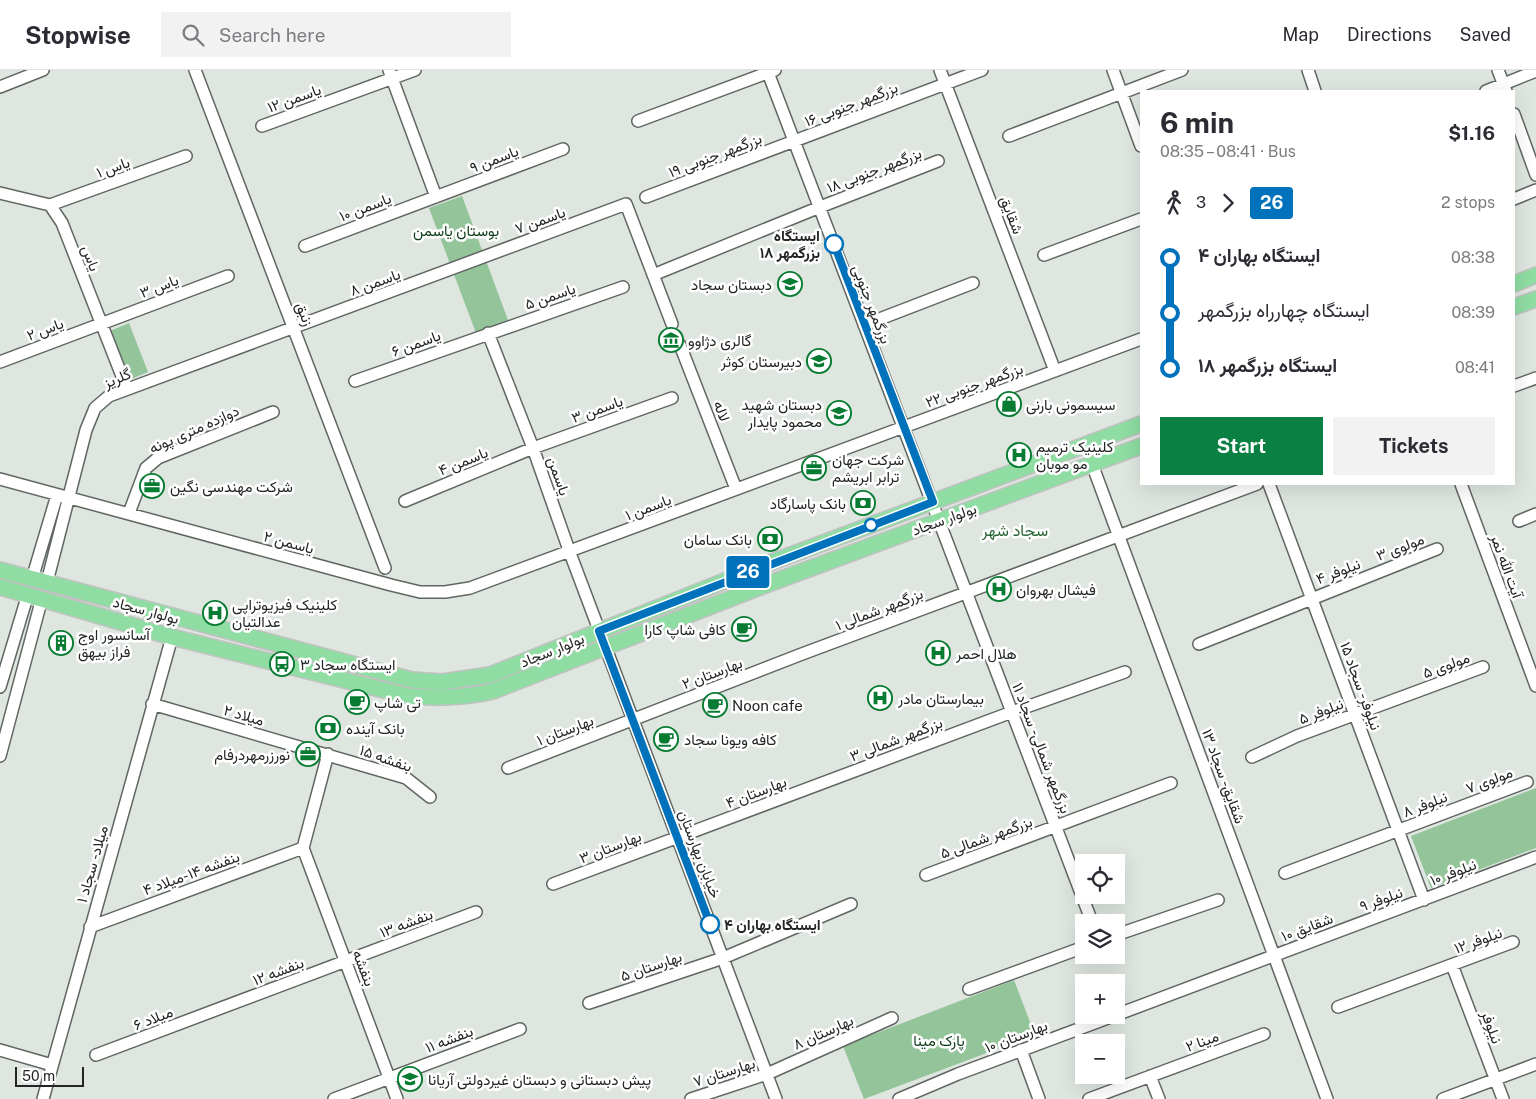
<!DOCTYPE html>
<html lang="en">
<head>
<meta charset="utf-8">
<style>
  :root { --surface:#fff; --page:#f2f2f3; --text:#2b2b33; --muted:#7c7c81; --line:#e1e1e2; --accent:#0b8043 }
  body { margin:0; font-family:"Public Sans",Vazirmatn,sans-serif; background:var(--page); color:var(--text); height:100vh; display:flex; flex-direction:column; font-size:19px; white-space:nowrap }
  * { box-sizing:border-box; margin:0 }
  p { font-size:16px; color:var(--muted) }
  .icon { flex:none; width:28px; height:28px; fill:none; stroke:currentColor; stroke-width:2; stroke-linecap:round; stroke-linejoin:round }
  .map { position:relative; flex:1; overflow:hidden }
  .details { position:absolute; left:1140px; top:20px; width:375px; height:395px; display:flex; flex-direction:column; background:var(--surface); border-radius:0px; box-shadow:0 5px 20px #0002 }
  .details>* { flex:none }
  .badge { padding:0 10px; border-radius:4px; font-size:18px; line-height:32px }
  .controls { position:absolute; left:1075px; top:784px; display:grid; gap:10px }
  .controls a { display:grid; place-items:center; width:50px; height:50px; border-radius:0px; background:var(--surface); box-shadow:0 5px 20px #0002; font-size:25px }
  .scale { position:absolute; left:15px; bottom:12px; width:69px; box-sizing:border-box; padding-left:5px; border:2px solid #222523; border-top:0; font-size:14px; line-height:18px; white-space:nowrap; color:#222523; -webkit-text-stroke:4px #fff; paint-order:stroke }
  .map>.badge { position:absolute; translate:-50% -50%; box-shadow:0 0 0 2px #fff }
  .legs { display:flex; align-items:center; gap:8px; height:55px; padding:0 20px; font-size:16px }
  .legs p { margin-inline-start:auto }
  .head { display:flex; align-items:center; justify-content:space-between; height:85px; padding:0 20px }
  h1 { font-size:28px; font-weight:700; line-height:38px }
  .button { display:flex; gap:10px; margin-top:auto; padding:10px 20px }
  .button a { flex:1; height:58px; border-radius:0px; background:var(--accent); color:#fff; font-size:20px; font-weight:700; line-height:58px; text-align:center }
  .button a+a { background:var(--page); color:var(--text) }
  ul { padding:0 20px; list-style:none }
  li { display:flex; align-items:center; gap:18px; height:55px; font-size:19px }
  li i { display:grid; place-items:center; width:8px; height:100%; margin:0 6px; background:currentColor }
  li i::after { content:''; width:12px; height:12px; margin:-6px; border:4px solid; border-radius:50%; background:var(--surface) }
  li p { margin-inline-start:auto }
  li:first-child i { background:linear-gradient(#0000 50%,currentColor 0) }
  li:last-child i { background:linear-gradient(currentColor 50%,#0000 0) }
  header { display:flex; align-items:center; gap:30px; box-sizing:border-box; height:70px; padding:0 25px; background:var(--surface); border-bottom:1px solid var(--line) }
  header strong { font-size:24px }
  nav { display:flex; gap:28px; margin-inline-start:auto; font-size:18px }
  .search { width:350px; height:45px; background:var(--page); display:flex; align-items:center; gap:12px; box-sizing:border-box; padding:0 18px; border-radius:0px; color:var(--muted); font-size:19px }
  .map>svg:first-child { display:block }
  .green { fill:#94c49a }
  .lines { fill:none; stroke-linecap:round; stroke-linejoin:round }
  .minor-casing { stroke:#606661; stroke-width:14 }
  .major-casing { stroke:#c1c2c1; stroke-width:18 }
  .minor { stroke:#fff; stroke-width:11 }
  .major { stroke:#8fdda3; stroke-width:15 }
  .line-1-casing { stroke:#fff; stroke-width:11 }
  .line-1 { stroke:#0072bc; stroke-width:8 }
  .stop-1-dot { fill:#fff; stroke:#0072bc; stroke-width:2.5 }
  .labels { text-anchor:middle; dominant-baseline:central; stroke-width:5; stroke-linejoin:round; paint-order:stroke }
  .street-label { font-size:15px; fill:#222523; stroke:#fff }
  .park-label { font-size:15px; fill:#0c3c18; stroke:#fff }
  .stop-label { font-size:15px; font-weight:bold; fill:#222523; stroke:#fff; text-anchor:end }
  .poi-label { font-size:15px; fill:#222523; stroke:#fff; text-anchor:start }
  .neighbourhood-label { font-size:16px; fill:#266433; stroke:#fff }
</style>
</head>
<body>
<header>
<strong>Stopwise</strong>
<div class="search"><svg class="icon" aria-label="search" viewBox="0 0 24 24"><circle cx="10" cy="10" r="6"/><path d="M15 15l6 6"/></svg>Search here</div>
<nav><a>Map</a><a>Directions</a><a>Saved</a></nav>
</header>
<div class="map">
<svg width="1536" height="1029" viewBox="0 0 1536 1029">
  <rect width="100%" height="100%" fill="#dfe6e0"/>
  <path class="green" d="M462 126 508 250 476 263 429 138Z
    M129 253 148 302 124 312 105 263Z
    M1536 718V778L1431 818 1411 766Z
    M1014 910 1035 965 864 1029 843 976Z"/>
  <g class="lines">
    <defs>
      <path id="minor" d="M195 0 385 498
        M389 0 436 127
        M767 0 1092 852
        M940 0 1055 301
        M1113 0 1141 76
        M1308 0 1315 21
        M1498 0 1506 21
        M0 17 43 0
        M1486 21 1536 1
        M1514 44 1536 105
        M638 51 775 0
        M262 56 415 0
        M1009 66 1182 0
        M0 123 50 135
        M646 127 982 0
        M1514 129 1536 120
        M50 135 62 153 127 319
        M50 135 186 86
        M305 176 563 79
        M1044 185 1141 149
        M653 205 820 137 938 91
        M864 255 973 213
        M488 263 533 378 570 483 776 1029
        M680 275 736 419
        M0 292 228 206
        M355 311 623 217
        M1514 316 1536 308
        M1092 394 1327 1029
        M0 409 391 515 420 522H445L470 518 1141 269
        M1269 414 1424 830
        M1461 414 1536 616
        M405 431 533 378 672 328
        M129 443 146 398 158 388 273 342
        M1519 451 1536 444
        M32 509 57 425
        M47 512 86 360 95 338 109 326 626 134 672 254
        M1199 574 1437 479
        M0 617 28 524
        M152 634 406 708 430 727
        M0 686 42 528
        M1252 687 1297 666 1483 597
        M508 698 802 584 1257 414
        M303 778 397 1029
        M303 778 328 684
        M1285 803 1527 712
        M926 805 1171 713
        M553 814 1012 642 1125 602
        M90 857 303 778
        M1116 865 1218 830
        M1452 895 1503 1029
        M969 919 1084 877
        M589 933 723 888 851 834
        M1338 937 1513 872
        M1116 945 1536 787
        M0 980 52 995
        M1021 980 1039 1029
        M96 985 476 842
        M1150 1006 1159 1029
        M43 1029 172 567
        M334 1029 520 959
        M691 1029 767 1004 892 948
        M899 1029 958 1004 1116 945
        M1089 1029 1264 964
        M1443 1029 1536 994"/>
      <path id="major" d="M1514 214 1536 205
        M1514 237 1536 229
        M0 500 412 610 442 612 490 605 767 494 1141 354
        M0 517 172 567 408 626C438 628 464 628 493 621L768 514 1141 376"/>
    </defs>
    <use href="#minor" class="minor-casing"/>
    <use href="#major" class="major-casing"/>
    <use href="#minor" class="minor"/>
    <use href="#major" class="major"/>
  </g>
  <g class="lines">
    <defs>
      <path id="line-1" d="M710 854 599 561 933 432 834 174"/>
    </defs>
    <use href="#line-1" class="line-1-casing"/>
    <use href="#line-1" class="line-1"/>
  </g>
  <defs>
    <symbol id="school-ring" viewBox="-11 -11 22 22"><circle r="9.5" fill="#fff" stroke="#077b31" stroke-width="1.5"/><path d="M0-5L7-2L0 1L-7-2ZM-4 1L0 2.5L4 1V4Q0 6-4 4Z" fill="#077b31"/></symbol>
    <symbol id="museum-ring" viewBox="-11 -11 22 22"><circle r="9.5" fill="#fff" stroke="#077b31" stroke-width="1.5"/><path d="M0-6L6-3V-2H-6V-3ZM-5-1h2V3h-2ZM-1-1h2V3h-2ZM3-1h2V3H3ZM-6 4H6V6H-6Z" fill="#077b31"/></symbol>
    <symbol id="shop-ring" viewBox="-11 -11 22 22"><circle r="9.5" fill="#fff" stroke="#077b31" stroke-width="1.5"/><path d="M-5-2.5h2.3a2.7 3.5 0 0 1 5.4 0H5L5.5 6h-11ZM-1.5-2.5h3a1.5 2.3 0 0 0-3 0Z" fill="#077b31"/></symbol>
    <symbol id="hospital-ring" viewBox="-11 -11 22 22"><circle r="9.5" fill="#fff" stroke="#077b31" stroke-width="1.5"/><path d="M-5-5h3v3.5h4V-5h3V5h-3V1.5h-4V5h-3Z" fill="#077b31"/></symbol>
    <symbol id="office-ring" viewBox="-11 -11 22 22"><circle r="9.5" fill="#fff" stroke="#077b31" stroke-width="1.5"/><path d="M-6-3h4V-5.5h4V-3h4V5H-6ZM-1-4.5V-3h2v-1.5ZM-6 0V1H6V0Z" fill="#077b31"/></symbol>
    <symbol id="bank-ring" viewBox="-11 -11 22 22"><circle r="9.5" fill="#fff" stroke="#077b31" stroke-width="1.5"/><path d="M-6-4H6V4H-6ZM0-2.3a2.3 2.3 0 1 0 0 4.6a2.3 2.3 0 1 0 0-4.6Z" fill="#077b31"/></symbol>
    <symbol id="cafe-ring" viewBox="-11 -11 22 22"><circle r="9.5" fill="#fff" stroke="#077b31" stroke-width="1.5"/><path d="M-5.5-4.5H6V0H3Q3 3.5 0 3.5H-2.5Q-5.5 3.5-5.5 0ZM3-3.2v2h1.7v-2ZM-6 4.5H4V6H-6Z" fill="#077b31"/></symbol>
    <symbol id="building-ring" viewBox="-11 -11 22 22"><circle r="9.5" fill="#fff" stroke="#077b31" stroke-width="1.5"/><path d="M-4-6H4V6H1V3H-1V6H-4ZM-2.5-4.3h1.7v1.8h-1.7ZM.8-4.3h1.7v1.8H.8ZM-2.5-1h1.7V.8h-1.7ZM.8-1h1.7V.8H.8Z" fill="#077b31"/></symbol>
    <symbol id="bus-ring" viewBox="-11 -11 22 22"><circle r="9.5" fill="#fff" stroke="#077b31" stroke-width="1.5"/><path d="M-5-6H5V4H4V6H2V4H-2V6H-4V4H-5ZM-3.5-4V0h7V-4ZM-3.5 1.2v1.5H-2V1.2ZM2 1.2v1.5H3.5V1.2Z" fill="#077b31"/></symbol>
  </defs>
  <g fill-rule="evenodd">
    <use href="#school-ring" x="776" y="200" width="28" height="28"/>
    <use href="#museum-ring" x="657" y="256" width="28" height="28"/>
    <use href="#school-ring" x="805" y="277" width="28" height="28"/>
    <use href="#shop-ring" x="995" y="320" width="28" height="28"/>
    <use href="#school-ring" x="825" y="329" width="28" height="28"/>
    <use href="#hospital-ring" x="1005" y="371" width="28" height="28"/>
    <use href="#office-ring" x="800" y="384" width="28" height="28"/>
    <use href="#office-ring" x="138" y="402" width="28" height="28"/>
    <use href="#bank-ring" x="849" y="419" width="28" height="28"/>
    <use href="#bank-ring" x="756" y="455" width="28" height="28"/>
    <use href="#hospital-ring" x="985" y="505" width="28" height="28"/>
    <use href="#hospital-ring" x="201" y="529" width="28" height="28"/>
    <use href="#cafe-ring" x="730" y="545" width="28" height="28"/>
    <use href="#building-ring" x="47" y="559" width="28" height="28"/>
    <use href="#hospital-ring" x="924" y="569" width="28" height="28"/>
    <use href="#bus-ring" x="268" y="580" width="28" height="28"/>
    <use href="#hospital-ring" x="866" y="614" width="28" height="28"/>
    <use href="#cafe-ring" x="343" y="618" width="28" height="28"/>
    <use href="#cafe-ring" x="701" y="621" width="28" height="28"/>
    <use href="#bank-ring" x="314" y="644" width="28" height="28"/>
    <use href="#cafe-ring" x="652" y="655" width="28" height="28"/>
    <use href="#office-ring" x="294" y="670" width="28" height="28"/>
    <use href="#school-ring" x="396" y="995" width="28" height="28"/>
  </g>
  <g class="stop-1-dot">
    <circle cx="834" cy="174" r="9"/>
    <circle cx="871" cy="455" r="6"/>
    <circle cx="710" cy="854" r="9"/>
  </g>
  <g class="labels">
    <g class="street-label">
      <text transform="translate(294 28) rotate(-20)">یاسمن ۱۲</text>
      <text transform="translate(851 34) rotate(-21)">بزرگمهر جنوبی ۱۶</text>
      <text transform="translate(715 85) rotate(-21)">بزرگمهر جنوبی ۱۹</text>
      <text transform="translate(494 89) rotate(-21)">یاسمن ۹</text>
      <text transform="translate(113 97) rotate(-20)">یاس ۱</text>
      <text transform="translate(874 100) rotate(-21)">بزرگمهر جنوبی ۱۸</text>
      <text transform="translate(365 137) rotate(-21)">یاسمن ۱۰</text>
      <text transform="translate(1012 145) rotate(69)">شقایق</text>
      <text transform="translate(540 150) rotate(-20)">یاسمن ۷</text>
      <text transform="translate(91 188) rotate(69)">یاس</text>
      <text transform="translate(375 212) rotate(-20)">یاسمن ۸</text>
      <text transform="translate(159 216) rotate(-21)">یاس ۳</text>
      <text transform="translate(550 226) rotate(-19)">یاسمن ۵</text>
      <text transform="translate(872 234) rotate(69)">بزرگمهر جنوبی</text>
      <text transform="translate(305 244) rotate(69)">زنبق</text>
      <text transform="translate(45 259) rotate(-21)">یاس ۲</text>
      <text transform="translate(416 273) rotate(-20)">یاسمن ۶</text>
      <text transform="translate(117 308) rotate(-23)">گلریز</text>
      <text transform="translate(974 315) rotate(-20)">بزرگمهر جنوبی ۲۲</text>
      <text transform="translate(597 339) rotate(-20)">یاسمن ۳</text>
      <text transform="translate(722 341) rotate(69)">لاله</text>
      <text transform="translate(194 359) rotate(-24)">دوازده متری پونه</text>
      <text transform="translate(463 391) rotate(-22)">یاسمن ۴</text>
      <text transform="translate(559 406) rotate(71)">یاسمن</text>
      <text transform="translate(648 437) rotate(-21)">یاسمن ۱</text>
      <text transform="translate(944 449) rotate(-20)">بولوار سجاد</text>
      <text transform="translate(289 472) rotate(15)">یاسمن ۲</text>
      <text transform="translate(1400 477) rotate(-21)">مولوی ۳</text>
      <text transform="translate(1507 496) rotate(70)">آیت الله نمر</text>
      <text transform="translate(1338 501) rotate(-21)">نیلوفر ۴</text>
      <text transform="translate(879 539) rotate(-21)">بزرگمهر شمالی ۱</text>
      <text transform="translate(146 540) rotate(15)">بولوار سجاد</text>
      <text transform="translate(552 580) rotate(-22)">بولوار سجاد</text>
      <text transform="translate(1446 595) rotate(-20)">مولوی ۵</text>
      <text transform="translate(712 603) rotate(-21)">بهارستان ۲</text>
      <text transform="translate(1361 616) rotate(70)">نیلوفر - سجاد ۱۵</text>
      <text transform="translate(1321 641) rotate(-21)">نیلوفر ۵</text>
      <text transform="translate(244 645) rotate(16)">میلاد ۲</text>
      <text transform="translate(565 660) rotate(-21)">بهارستان ۱</text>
      <text transform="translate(896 669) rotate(-21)">بزرگمهر شمالی ۳</text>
      <text transform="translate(1042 678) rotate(69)">بزرگمهر شمالی - سجاد ۱۱</text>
      <text transform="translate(386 688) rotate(19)">بنفشه ۱۵</text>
      <text transform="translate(1224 706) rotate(70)">شقایق - سجاد ۱۳</text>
      <text transform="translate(1489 710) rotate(-21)">مولوی ۷</text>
      <text transform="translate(756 722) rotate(-21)">بهارستان ۴</text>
      <text transform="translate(1425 734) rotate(-21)">نیلوفر ۸</text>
      <text transform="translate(986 767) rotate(-20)">بزرگمهر شمالی ۵</text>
      <text transform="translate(610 777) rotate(-21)">بهارستان ۳</text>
      <text transform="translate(700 784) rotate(69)">خیابان بهارستان</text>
      <text transform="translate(92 794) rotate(-74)">میلاد - سجاد ۱</text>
      <text transform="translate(1453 802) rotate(-21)">نیلوفر ۱۰</text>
      <text transform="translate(191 803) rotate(-20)">بنفشه ۱۴-میلاد ۴</text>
      <text transform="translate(1381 829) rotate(-20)">نیلوفر ۹</text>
      <text transform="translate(406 853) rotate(-21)">بنفشه ۱۳</text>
      <text transform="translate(1307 857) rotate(-21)">شقایق ۱۰</text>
      <text transform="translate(1478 870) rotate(-20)">نیلوفر ۱۲</text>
      <text transform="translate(651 896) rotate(-19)">بهارستان ۵</text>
      <text transform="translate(364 898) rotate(69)">بنفشه</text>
      <text transform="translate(278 901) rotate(-21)">بنفشه ۱۲</text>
      <text transform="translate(153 948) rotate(-21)">میلاد ۶</text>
      <text transform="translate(1492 957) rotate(70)">نیلوفر</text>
      <text transform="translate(823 962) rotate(-24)">بهارستان ۸</text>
      <text transform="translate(1016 966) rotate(-21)">بهارستان ۱۰</text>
      <text transform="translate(449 969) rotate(-21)">بنفشه ۱۱</text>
      <text transform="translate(1202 971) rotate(-20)">مینا ۲</text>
      <text transform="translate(724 1002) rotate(-18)">بهارستان ۷</text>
    </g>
    <g class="park-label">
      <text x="456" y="160">بوستان یاسمن</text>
      <text x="939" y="970">پارک مینا</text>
    </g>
    <g class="stop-label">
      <text x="820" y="165">ایستگاه<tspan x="820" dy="17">بزرگمهر ۱۸</tspan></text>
      <text x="724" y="854" text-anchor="start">ایستگاه بهاران ۴</text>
    </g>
    <g class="poi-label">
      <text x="772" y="214" text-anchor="end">دبستان سجاد</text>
      <text x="688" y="270">گالری دژاوو</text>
      <text x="802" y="291" text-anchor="end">دبیرستان کوثر</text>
      <text x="822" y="334" text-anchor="end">دبستان شهید<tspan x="822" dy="17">محمود پایدار</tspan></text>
      <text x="1026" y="334">سیسمونی بارنی</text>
      <text x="1036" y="376">کلینیک ترمیم<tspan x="1036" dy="17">مو موبان</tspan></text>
      <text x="832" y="389">شرکت جهان<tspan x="832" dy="17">ترابر ابریشم</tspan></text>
      <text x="170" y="416">شرکت مهندسی نگین</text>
      <text x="846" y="433" text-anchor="end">بانک پاسارگاد</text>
      <text x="752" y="469" text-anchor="end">بانک سامان</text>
      <text x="1016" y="519">فیشال بهروان</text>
      <text x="232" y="534">کلینیک فیزیوتراپی<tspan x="232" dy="17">عدالتیان</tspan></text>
      <text x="726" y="559" text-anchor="end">کافی شاپ کارا</text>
      <text x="78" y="564">آسانسور اوج<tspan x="78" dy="17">فراز بیهق</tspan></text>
      <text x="956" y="583">هلال احمر</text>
      <text x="300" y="594">ایستگاه سجاد ۳</text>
      <text x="898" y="628">بیمارستان مادر</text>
      <text x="374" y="632">تی شاپ</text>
      <text x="732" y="635">Noon cafe</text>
      <text x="346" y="658">بانک آینده</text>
      <text x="684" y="669">کافه ویونا سجاد</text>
      <text x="290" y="684" text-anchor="end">نورزرمهردرفام</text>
      <text x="428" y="1009">پیش دبستانی و دبستان غیردولتی آریانا</text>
    </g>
    <g class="neighbourhood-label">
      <text x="1015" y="460">سجاد شهر</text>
    </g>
  </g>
</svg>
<div class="controls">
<a><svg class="icon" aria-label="locate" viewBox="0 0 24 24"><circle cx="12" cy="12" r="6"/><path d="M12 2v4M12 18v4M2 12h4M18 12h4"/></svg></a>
<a><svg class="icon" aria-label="layers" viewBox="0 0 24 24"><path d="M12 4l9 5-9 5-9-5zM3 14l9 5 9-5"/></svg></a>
<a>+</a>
<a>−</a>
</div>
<div class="scale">50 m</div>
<b class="badge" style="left:748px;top:502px;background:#0072bc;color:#fff">26</b>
<section class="details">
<div class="head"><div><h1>6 min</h1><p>08:35 – 08:41 · Bus</p></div><b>$1.16</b></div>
<div class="legs"><svg class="icon" aria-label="walk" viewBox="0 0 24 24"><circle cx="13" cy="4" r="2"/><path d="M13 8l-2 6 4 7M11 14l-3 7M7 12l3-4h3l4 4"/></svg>3<svg class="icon" aria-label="forward" viewBox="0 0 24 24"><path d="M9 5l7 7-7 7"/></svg><b class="badge" style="background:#0072bc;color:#fff">26</b><p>2 stops</p></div>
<ul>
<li><i style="color:#0072bc"></i><b>ایستگاه بهاران ۴</b><p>08:38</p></li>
<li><i style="color:#0072bc"></i><span>ایستگاه چهارراه بزرگمهر</span><p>08:39</p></li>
<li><i style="color:#0072bc"></i><b>ایستگاه بزرگمهر ۱۸</b><p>08:41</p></li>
</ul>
<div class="button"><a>Start</a><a>Tickets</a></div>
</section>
</div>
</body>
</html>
